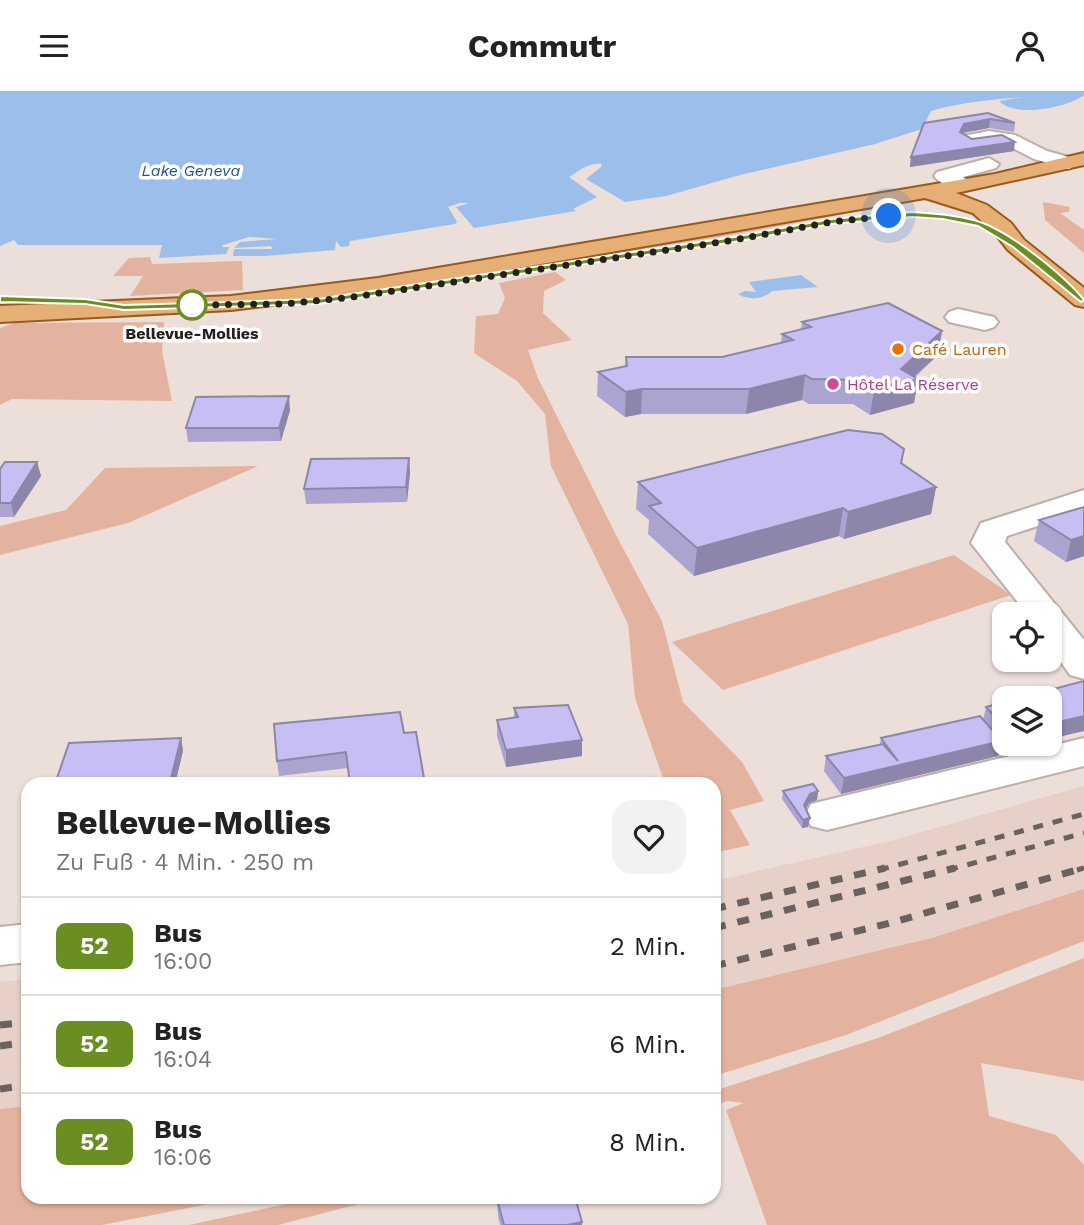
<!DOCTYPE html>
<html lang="de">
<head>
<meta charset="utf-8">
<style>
  :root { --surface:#fff; --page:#f2f2f2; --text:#222; --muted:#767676; --line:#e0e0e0 }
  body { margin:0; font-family:"Work Sans",sans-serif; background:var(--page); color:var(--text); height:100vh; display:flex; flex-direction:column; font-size:26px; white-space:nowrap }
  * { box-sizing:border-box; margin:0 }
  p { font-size:23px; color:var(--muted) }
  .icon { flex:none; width:38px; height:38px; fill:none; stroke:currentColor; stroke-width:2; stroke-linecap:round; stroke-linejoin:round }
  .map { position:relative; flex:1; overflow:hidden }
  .details { position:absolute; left:21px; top:686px; width:700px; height:427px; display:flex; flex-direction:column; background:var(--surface); border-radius:21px; box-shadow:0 2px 5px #0004 }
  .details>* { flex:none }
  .badge { padding:0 14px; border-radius:10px; font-size:24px; line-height:46px }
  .fabs { position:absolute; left:992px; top:511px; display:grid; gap:14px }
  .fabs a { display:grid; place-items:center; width:70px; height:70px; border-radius:14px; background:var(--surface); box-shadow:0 2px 5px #0004; font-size:35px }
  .you { position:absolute; width:35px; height:35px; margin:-18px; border:5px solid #fff; border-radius:50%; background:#1a73e8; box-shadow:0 0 0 10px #1a73e833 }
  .map>.badge { position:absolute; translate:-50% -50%; box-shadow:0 0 0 4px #fff }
  .round { display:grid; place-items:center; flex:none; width:74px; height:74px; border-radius:21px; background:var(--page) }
  .headline { display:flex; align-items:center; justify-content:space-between; height:119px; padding:0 35px }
  h1 { font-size:33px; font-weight:700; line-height:52px }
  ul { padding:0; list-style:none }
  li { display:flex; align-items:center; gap:21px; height:98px; padding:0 35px; border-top:2px solid var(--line) }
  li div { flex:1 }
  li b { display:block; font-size:26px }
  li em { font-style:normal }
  li .badge { min-width:77px; font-weight:700; text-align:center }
  header { display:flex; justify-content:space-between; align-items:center; height:91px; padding:0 35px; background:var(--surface); font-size:32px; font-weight:700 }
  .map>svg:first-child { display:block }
  .built { fill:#e7d0c8 }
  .green { fill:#e3b39f }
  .water { fill:#9bbfea }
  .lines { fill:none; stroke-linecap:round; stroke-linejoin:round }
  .minor-casing { stroke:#bcaea9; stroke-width:4 }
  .major-casing { stroke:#985a1b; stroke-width:4 }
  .minor { fill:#fff; fill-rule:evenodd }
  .major { fill:#e6af75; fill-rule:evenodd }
  .rail-far1 { stroke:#6a625e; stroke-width:5; stroke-dasharray:10 10; stroke-linecap:butt }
  .rail { stroke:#6a625e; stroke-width:7; stroke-dasharray:12 12; stroke-linecap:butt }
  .wall { fill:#aba4d1 }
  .shaded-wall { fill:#8b86aa }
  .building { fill:#c7bff3; stroke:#8b86aa; stroke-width:2 }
  .line { fill:#6b8e23; stroke:#fff; stroke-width:2 }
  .walk { stroke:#25201e; stroke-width:7; stroke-dasharray:0 12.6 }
  .stop-dot { fill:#fff; stroke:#6b8e23; stroke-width:3.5 }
  .food-dot { fill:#e8710a; stroke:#fff; stroke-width:2.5 }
  .hotel-dot { fill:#d1479c; stroke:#fff; stroke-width:2.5 }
  .labels { text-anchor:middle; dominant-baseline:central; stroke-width:7; stroke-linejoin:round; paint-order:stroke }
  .far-water-label { font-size:16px; font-style:italic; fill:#235388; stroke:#fff }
  .far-stop-label { font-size:16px; font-weight:bold; fill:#25201e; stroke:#fff }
  .far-food-label { font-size:16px; fill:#c56008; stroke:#fff; text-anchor:start }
  .far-hotel-label { font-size:16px; fill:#b23c85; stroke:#fff; text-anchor:start }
</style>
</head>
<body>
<header><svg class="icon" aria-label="menu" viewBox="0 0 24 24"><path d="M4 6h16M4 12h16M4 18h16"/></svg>Commutr<svg class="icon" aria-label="person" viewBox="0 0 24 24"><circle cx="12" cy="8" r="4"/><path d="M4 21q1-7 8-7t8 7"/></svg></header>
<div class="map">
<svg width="1084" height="1134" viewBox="0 0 1084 1134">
  <rect width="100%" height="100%" fill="#ecded8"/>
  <path class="built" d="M1084 695V813L714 929V790L890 750Z
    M28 888V1091L0 1095V891Z"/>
  <path class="green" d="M905 109 910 111 720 146 332 206Z
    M1043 111 1070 116 1069 121 1060 122 1084 139V162L1045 129Z
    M150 166 152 173 242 170 243 199 130 205 143 185H113L129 167Z
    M555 181 566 189 544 200 543 222 572 249 528 259 538 287 618 448 662 530 683 611 742 671 764 710 730 719 750 754 714 762V693H665L635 607 628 533 551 375 545 323 517 290 474 262 476 225 498 223 505 207 499 192Z
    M164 231 162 260 172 310 12 308 0 314V237L15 232Z
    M258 375 128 432 0 464V435L66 419 105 377Z
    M954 464 1011 504 723 599 672 551Z
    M1084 798V850L846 944 714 985V899L932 847Z
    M1084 867V990L981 972 989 1025 1056 1044 1084 1074V1134H767L726 1019 744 1012 728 1010 714 1014V1000L878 947Z
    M28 1015V1106H244L102 1134H0V1018Z
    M319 1106 378 1108 278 1134H189Z"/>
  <path class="water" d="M0 0H1084V4C1067 17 1015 27 999 10L1023 6C991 9 961 11 931 20L922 38 875 53 740 84 666 105 625 111 586 88 601 76 602 73C589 71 579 80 569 86L597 106 573 118 576 120 474 137 456 116 469 112H460L448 116 457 131 455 133 350 150 349 155 341 156 336 150 335 159 265 165H233L234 158H272L271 155 234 157 240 151 277 148 249 146 223 154 222 156H229L226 163 159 167 162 154H18L14 149 0 155Z
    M801 184 818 196 772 200C764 208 749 210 738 203L745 200 756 201 749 191Z"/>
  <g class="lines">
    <defs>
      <path id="minor" d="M989 40 1015 44 1047 60 1076 68 1079 72 1069 78 1034 68 1001 51 970 55 961 49 963 45Z
        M989 67 999 73 996 77 963 86 975 94 972 98C960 101 942 95 934 85L937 81Z
        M958 218 994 226 998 231 994 236 985 239 949 231 945 226 949 221Z
        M1084 399V420L1007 445 1005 451 1084 549V588L1070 584 1050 555V523H1027L971 452 981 432Z
        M1084 647V675L827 739 811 735 805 724 811 713 827 709Z
        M28 833V871L0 874V836Z"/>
      <path id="major" d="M1084 62V74L956 102 987 114 1011 132 1024 149 1084 197V216L1075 214 1008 159 995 142 973 122 925 107 378 201 231 219 0 231V215L231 205 378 187 995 83Z"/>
    </defs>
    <use href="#minor" class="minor-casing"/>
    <use href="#major" class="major-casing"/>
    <use href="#minor" class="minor"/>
    <use href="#major" class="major"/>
    <path class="rail-far1" d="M879 779 1084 723
      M948 779 1084 742
      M1077 779 1084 777"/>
    <path class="rail" d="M714 818 885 777
      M714 837 955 777
      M714 875 890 832 1084 777
      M0 934 28 931
      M0 955 28 951
      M0 998 28 994"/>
  </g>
  <path class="wall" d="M988 22 1015 32 1014 41 989 37 963 42 972 48 1014 60 910 76 911 66Z
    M802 231 942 240 938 264 915 286 918 288 914 312 870 324 853 313H809L802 309 746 323H641L625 326 597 305 598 281 625 275 626 266H722L781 252 782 243 801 238Z
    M290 319 281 350 188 351 186 337Z
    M37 371 41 385 14 426H0V378Z
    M901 372 936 396 931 423 844 448 839 445 694 485 648 443 649 429 636 418 638 391Z
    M410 381 407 411 306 413 304 398Z
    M1084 416V465L1066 471 1034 450 1039 429Z
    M1004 611V653H1030L1007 658 1002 653 998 665 841 703 824 680 826 665 880 653 881 647 983 629 986 616Z
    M514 617 582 665 506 676 497 645V629L514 626Z
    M404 642 348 677 279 685 277 670Z
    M181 647 183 660 175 693H55Z
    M783 700H818L817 709 809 712 805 718 808 736 802 737 782 708Z
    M497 1108 582 1134H500L498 1125Z"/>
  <path class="shaded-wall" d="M990 28 989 37 962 42 960 41 964 33Z
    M1015 51 1014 60 910 76 911 66Z
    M942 240 938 264 910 289 918 288 914 312 870 324 874 299 901 278Z
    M805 284 802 309 746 323 749 298Z
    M642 298 641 323 625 326 626 301Z
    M289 305 290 319 281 350 279 337Z
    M409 367 410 381 407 411 406 396Z
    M37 371 41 385 14 426 11 412Z
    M936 396 931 423 844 448 848 421Z
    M843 417 839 445 694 485 697 457Z
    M1084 445V465L1066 471 1071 449Z
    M1084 625V640L1050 648V633Z
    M181 647 183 660 175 693H171L170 691Z
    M582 649V665L506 676V659Z
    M1002 650 998 665 841 703 844 687Z
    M1008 653H1030L1007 658Z
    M818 700 817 709 809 712 803 723 804 714 810 703Z
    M810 727 808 736 802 737 803 729Z
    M582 1131V1134H567Z"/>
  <path class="building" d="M988 22 1015 32 990 28 964 33 960 41 972 48 1002 44 1015 51 911 66 924 32Z
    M888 212 942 240 901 278 918 288 874 299 856 289 812 288 805 284 749 298H642L626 301 598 281 627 275 626 266H722L793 249 782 243 811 236 802 231Z
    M289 305 279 337H186L196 306Z
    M848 339 882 343 904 358 901 372 936 396 848 421 843 417 697 457 649 415 661 412 638 391Z
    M409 367 406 396 304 398 311 368Z
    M5 371H37L11 412H0V378Z
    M1084 416V445L1071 449 1039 429Z
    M1084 590V625L1050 633V607H1019Z
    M1004 611V635L986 616Z
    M568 614 582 649 506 659 497 629 518 626 514 617Z
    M400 621 404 642 416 641 425 693H350L346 661 277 670 274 633Z
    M980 625 1002 650 844 687 826 665 883 653 898 670 881 647Z
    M181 647 170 691 108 693H55L69 652Z
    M813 693 818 700 810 703 804 714 810 727 803 729 783 700Z
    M506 1106H575L582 1131 567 1134H504L497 1108Z"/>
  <path class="line" d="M912 121C935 123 961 124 983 132 1014 144 1065 185 1084 209L1081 211 1013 156 978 135 942 128 912 126 831 133 734 151 318 213 124 219 85 213 0 211V205L85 208 124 214 318 208 734 146 831 128Z"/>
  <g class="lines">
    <path class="walk" d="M192 214H185L285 213 353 206 734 149 831 131 889 125"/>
  </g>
  <circle class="stop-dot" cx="192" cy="214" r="14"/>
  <circle class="food-dot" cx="898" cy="258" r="7"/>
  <circle class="hotel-dot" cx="833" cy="293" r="7"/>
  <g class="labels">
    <g class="far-water-label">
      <text x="191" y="79">Lake Geneva</text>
    </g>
    <g class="far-stop-label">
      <text x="192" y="242">Bellevue-Mollies</text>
    </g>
    <g class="far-food-label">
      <text x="912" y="258">Café Lauren</text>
    </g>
    <g class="far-hotel-label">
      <text x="847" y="293">Hôtel La Réserve</text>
    </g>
  </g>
</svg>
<div class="fabs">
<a><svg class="icon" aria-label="locate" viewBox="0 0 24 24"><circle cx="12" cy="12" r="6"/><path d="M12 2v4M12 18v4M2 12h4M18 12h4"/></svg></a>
<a><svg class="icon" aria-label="layers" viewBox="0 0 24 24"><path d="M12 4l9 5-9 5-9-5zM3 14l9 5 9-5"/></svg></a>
</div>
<div class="you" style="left:889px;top:125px"></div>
<section class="details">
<div class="headline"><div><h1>Bellevue-Mollies</h1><p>Zu Fuß · 4 Min. · 250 m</p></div><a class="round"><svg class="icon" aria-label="heart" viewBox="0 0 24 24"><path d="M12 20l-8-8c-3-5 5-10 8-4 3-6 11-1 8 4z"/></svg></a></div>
<ul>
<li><span class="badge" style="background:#6b8e23;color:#fff">52</span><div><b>Bus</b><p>16:00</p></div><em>2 Min.</em></li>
<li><span class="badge" style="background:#6b8e23;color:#fff">52</span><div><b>Bus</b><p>16:04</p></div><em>6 Min.</em></li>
<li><span class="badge" style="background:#6b8e23;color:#fff">52</span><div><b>Bus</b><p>16:06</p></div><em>8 Min.</em></li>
</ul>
</section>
</div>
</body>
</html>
